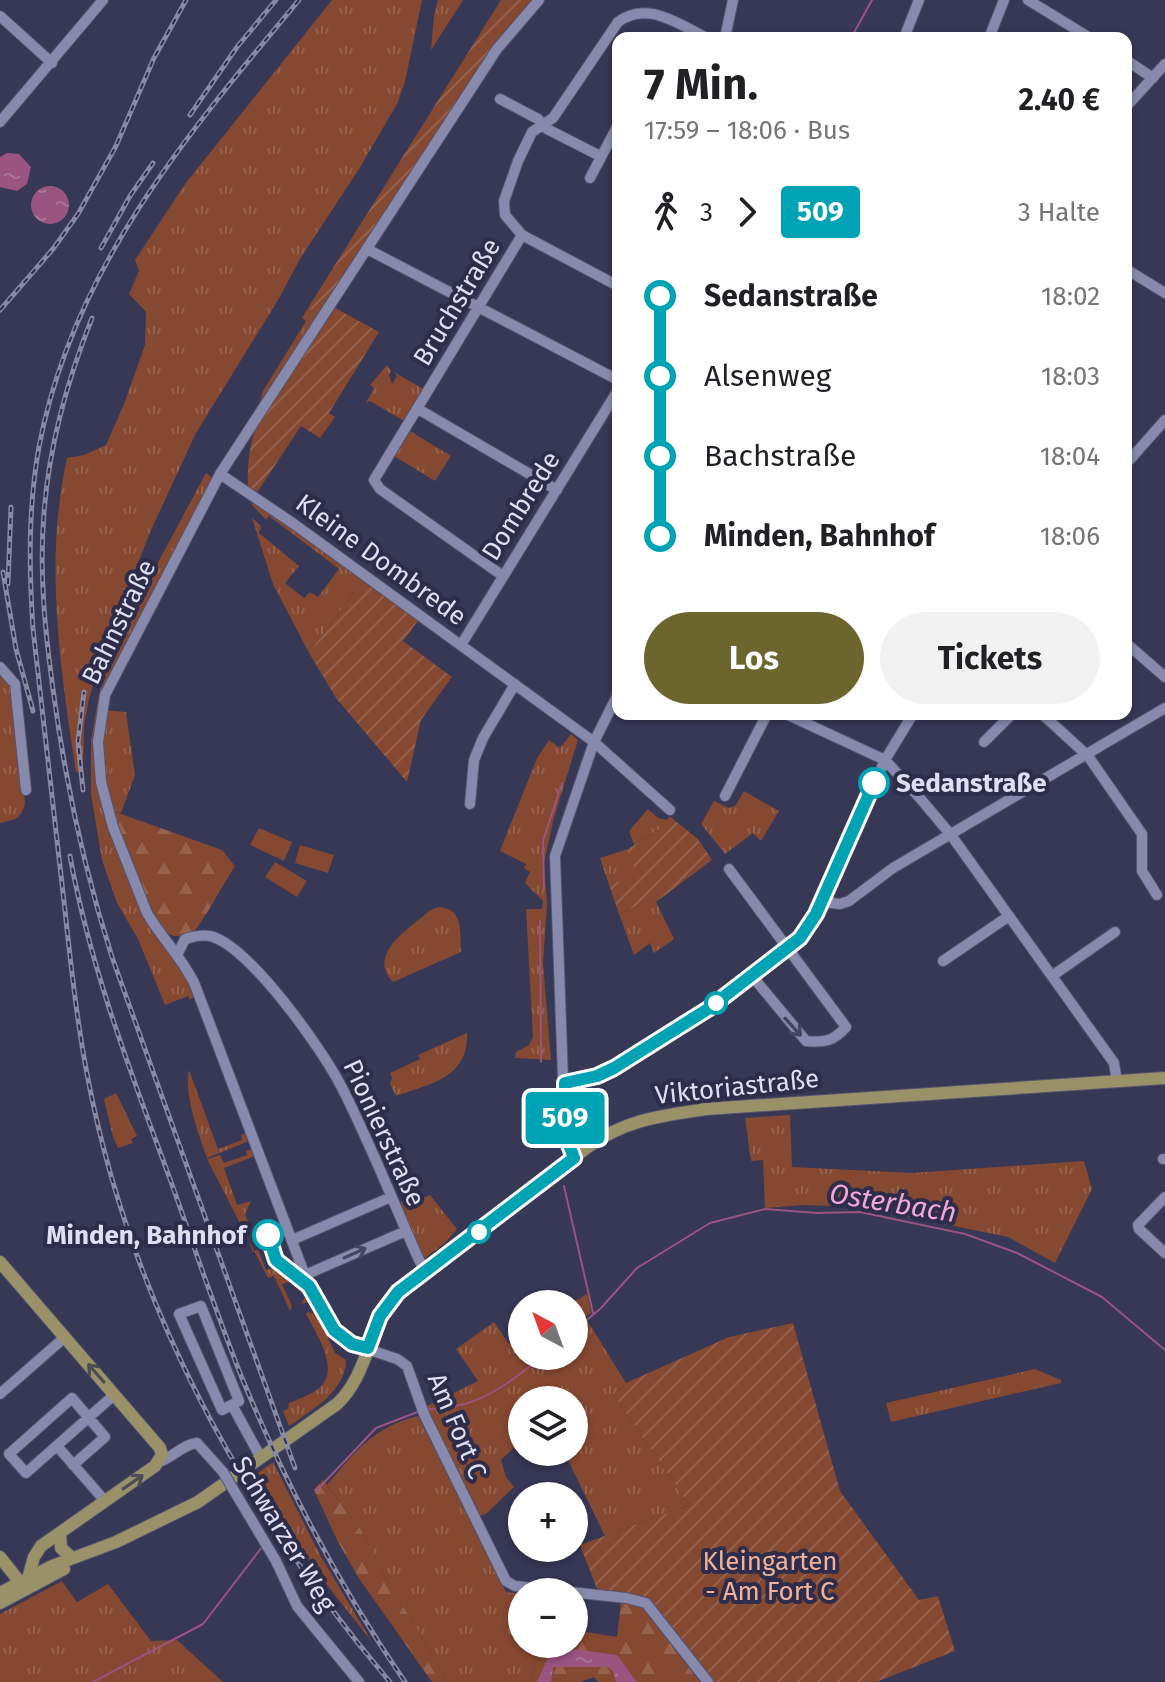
<!DOCTYPE html>
<html lang="de">
<head>
<meta charset="utf-8">
<style>
  :root { --surface:#fff; --page:#f2f2f2; --text:#202124; --muted:#757577; --accent:#6c662e }
  body { margin:0; font-family:"Fira Sans",sans-serif; background:var(--page); color:var(--text); height:100vh; display:flex; flex-direction:column; font-size:30px; white-space:nowrap }
  * { box-sizing:border-box; margin:0 }
  p { font-size:26px; color:var(--muted) }
  .icon { flex:none; width:44px; height:44px; fill:none; stroke:currentColor; stroke-width:2; stroke-linecap:round; stroke-linejoin:round }
  .map { position:relative; flex:1; overflow:hidden }
  .drawer { position:absolute; left:612px; top:32px; width:520px; height:688px; display:flex; flex-direction:column; background:var(--surface); border-radius:16px; box-shadow:0 2px 6px #0004 }
  .drawer>* { flex:none }
  .badge { padding:0 16px; border-radius:6px; font-size:28px; line-height:52px }
  .needle { width:52px; rotate:319deg }
  .tools { position:absolute; left:508px; top:1290px; display:grid; gap:16px }
  .tools a { display:grid; place-items:center; width:80px; height:80px; border-radius:50%; background:var(--surface); box-shadow:0 2px 6px #0004; font-size:40px }
  .map>.badge { position:absolute; translate:-50% -50%; box-shadow:0 0 0 4px #fff }
  .legs { display:flex; align-items:center; gap:12px; height:88px; padding:0 32px; font-size:26px }
  .legs p { margin-inline-start:auto }
  .summary { display:flex; align-items:center; justify-content:space-between; height:136px; padding:0 32px }
  h1 { font-size:44px; font-weight:700; line-height:60px }
  .cta { display:flex; gap:16px; margin-top:auto; padding:16px 32px }
  .cta a { flex:1; height:92px; border-radius:48px; background:var(--accent); color:#fff; font-size:32px; font-weight:700; line-height:92px; text-align:center }
  .cta a+a { background:var(--page); color:var(--text) }
  ul { padding:0 32px; list-style:none }
  li { display:flex; align-items:center; gap:28px; height:80px; font-size:30px }
  li i { display:grid; place-items:center; width:12px; height:100%; margin:0 10px; background:currentColor }
  li i::after { content:''; width:20px; height:20px; margin:-10px; border:6px solid; border-radius:50%; background:var(--surface) }
  li p { margin-inline-start:auto }
  li:first-child i { background:linear-gradient(#0000 50%,currentColor 0) }
  li:last-child i { background:linear-gradient(currentColor 50%,#0000 0) }
  .map>svg:first-child { display:block }
  .grass { fill:url(#grass-tufts) }
  .forest { fill:url(#forest-firs) }
  .garden { fill:url(#garden-furrows) }
  .pitch { fill:#854830 }
  .water { fill:url(#water-ripples) }
  .lines { fill:none; stroke-linecap:round; stroke-linejoin:round }
  .stream { stroke:#995480; stroke-width:2 }
  .minor-casing { stroke:#54546f; stroke-width:12 }
  .major-casing { stroke:#54546f; stroke-width:14 }
  .minor { stroke:#888aad; stroke-width:10 }
  .major { stroke:#999268; stroke-width:12 }
  .rail-casing { stroke:#8889a2; stroke-width:5 }
  .rail { stroke:#2d2d4b; stroke-width:2; stroke-dasharray:6; stroke-linecap:butt }
  .minor-bridge-casing { stroke:#54546f; stroke-width:12; stroke-linecap:butt }
  .minor-bridge { stroke:#888aad; stroke-width:10 }
  .oneway { stroke:#444464 }
  .oneway2 { stroke:#4d4b54 }
  .line-1-casing { stroke:#fff; stroke-width:18 }
  .line-1 { stroke:#00a3b4; stroke-width:12 }
  .stop-1-dot { fill:#fff; stroke:#00a3b4; stroke-width:4 }
  .labels { text-anchor:middle; dominant-baseline:central; stroke-width:8; stroke-linejoin:round; paint-order:stroke }
  .street-label { font-size:26px; fill:#dedff3; stroke:#2d2d4b }
  .stop-label { font-size:26px; font-weight:bold; fill:#dedff3; stroke:#2d2d4b; text-anchor:start }
  .park-label { font-size:26px; fill:#f2b299; stroke:#2d2d4b }
  .water-label { font-size:28px; font-style:italic; fill:#f5a6d7; stroke:#2d2d4b }
</style>
</head>
<body>
<div class="map">
<svg width="1165" height="1682" viewBox="0 0 1165 1682">
  <defs>
    <pattern id="grass-tufts" width="24" height="20" patternUnits="userSpaceOnUse" patternTransform="scale(2)"><rect width="24" height="20" fill="#854830"/><path d="M3 7l-1-3M5 7V3M7 7l1-3M15 17l-1-3M17 17v-4M19 17l1-3" fill="none" stroke="#96624e"/></pattern>
    <pattern id="forest-firs" width="22" height="20" patternUnits="userSpaceOnUse" patternTransform="scale(2)"><rect width="22" height="20" fill="#854830"/><path d="M5 1l3.5 6h-7zM16 11l3.5 6h-7z" fill="#96624e"/></pattern>
    <pattern id="garden-furrows" width="10" height="10" patternUnits="userSpaceOnUse" patternTransform="scale(2)"><rect width="10" height="10" fill="#854830"/><path d="M-1 1l2-2M0 10L10 0M9 11l2-2" fill="none" stroke="#96624e"/></pattern>
    <pattern id="water-ripples" width="26" height="14" patternUnits="userSpaceOnUse" patternTransform="scale(2)"><rect width="26" height="14" fill="#995480"/><path d="M2 4q2-2 4 0t4 0M15 11q2-2 4 0t4 0" fill="none" stroke="#ab7499"/></pattern>
  </defs>
  <rect width="100%" height="100%" fill="#373756"/>
  <path class="grass" d="M332 0H422L405 82 397 104 359 169 300 259 278 300 196 433 151 530 110 633 89 698 84 725 83 771 76 772C60 668 44 562 67 458L84 455 106 445 124 404 145 345 146 312 129 294 139 271 135 260 185 184Z
    M438 0H463L431 50 434 16Z
    M308 308 319 315 257 411 263 391 306 321 302 318Z
    M387 365 391 371 389 375 392 384 397 376 394 372 423 389 404 421 370 401 366 403 374 388 370 385Z
    M410 431 451 456 435 481 394 456Z
    M206 473 214 479 100 710 126 712 135 775 121 813 113 811 143 915 149 925 178 962 195 996 190 1000 188 996 165 1005 138 939 117 903 102 860 91 794V740L99 693 108 667 155 568Z
    M253 501 364 579 309 653 273 584 252 518 261 526 259 533 299 566 285 583 304 598 310 592 318 597 339 569 269 516 266 520 252 505Z
    M0 671 14 691 25 803C22 818 15 820 0 823Z
    M571 734 578 740 553 821 544 863 547 904 543 964 551 1060 515 1058 516 1052 529 1045 533 1037 526 909H542L543 901 525 883 530 872 524 868 526 864 500 851 537 758 549 740 560 748Z
    M744 791 779 811 761 841 753 833 725 854 701 824 714 801 729 808 736 805Z
    M648 809 658 818 667 820 670 816 674 820 634 845 629 831Z
    M628 849 637 875 609 885 600 858Z
    M654 898 674 939 654 953 650 943 634 955 619 914Z
    M438 907C464 908 460 932 461 952L393 982C366 954 409 929 429 911Z
    M467 1033C469 1078 430 1084 396 1096L390 1084 392 1078 390 1073 420 1059 418 1055Z
    M189 1070 218 1149 242 1140 241 1135 245 1133 249 1141 207 1158C199 1136 183 1091 189 1070Z
    M116 1093 137 1136 131 1139 133 1143 118 1148 113 1137 104 1099Z
    M790 1115 792 1167 912 1173 1084 1161 1092 1189 1055 1263 1008 1237 859 1207 804 1205 765 1208 763 1160 751 1161 745 1118Z
    M253 1149 255 1156 224 1168 237 1205 251 1201 245 1214 250 1227 245 1230 253 1252 258 1250 266 1270 273 1268 308 1296V1302L301 1304 306 1296 289 1282 282 1284 292 1306 290 1311 274 1276 268 1278 207 1159 220 1155 224 1163 247 1155 246 1151Z
    M430 1195 457 1229 446 1242 424 1259 399 1205 403 1199 406 1205Z
    M587 1294 591 1313 585 1317 626 1383 614 1395 689 1505 605 1536 564 1452H574V1400H522V1444L520 1442 501 1460 506 1477 514 1487 486 1514 479 1516 425 1407 478 1381 456 1349 494 1322 509 1344 522 1335V1356H574V1304H570Z
    M308 1312 317 1314 335 1353 346 1360C346 1391 312 1410 289 1426L283 1411 288 1409 289 1403C299 1399 310 1395 318 1389 342 1370 316 1334 306 1314Z
    M1035 1369 1061 1380V1383L891 1422 886 1403Z
    M418 1416 506 1592 522 1594V1644H544L529 1682H448L384 1574 362 1531 327 1485C356 1451 373 1427 418 1416Z
    M273 1462 320 1555 372 1642 309 1562 255 1475Z
    M62 1581 77 1602 108 1584 151 1641 177 1640 223 1682H0V1614Z"/>
  <path class="forest" d="M113 811 222 850 235 866C220 889 209 913 192 934 184 936 175 938 167 933 149 921 118 835 113 811Z
    M323 1480 362 1531 384 1574 448 1682H432L358 1577 337 1540 314 1490Z
    M621 1601 643 1608 700 1682H598L594 1677 580 1682H529L544 1644H574V1630L617 1637Z"/>
  <path class="garden" d="M501 0H538L497 49 319 315 308 308Z
    M332 306 379 332 329 413 335 417 320 438 301 426 256 494 248 488C247 467 249 447 256 427Z
    M364 579 420 618 403 641 452 677 421 720 407 782 336 698 309 653Z
    M674 820 698 839 712 860 656 902 654 898 619 914 609 885 636 875 628 849Z
    M793 1323 840 1491 919 1600 938 1596 955 1651 876 1682H713L646 1598 597 1589 580 1545 689 1505 614 1395 626 1383 729 1337Z"/>
  <path class="pitch" d="M259 828 292 842 284 861 250 845Z
    M300 845 334 855 328 873 295 863Z
    M275 862 307 881 297 897 265 877Z"/>
  <path class="water" d="M7 153 19 154 31 167 27 184 17 191 0 187V157Z
    M31 205a19 19 0 1 1 38 0a19 19 0 1 1-38 0Z
    M565 1648 617 1655 637 1682H616L613 1671 608 1667H553L551 1682H537L549 1655Z"/>
  <g class="lines">
    <path class="stream" d="M851 38 872 0
      M544 888 543 841 562 783
      M540 921 541 1062
      M564 1186 593 1313
      M574 1331 601 1308 637 1268 710 1223 765 1209 817 1213 860 1212 965 1234 1017 1253 1102 1297 1165 1350
      M427 1410C439 1408 453 1407 465 1404 495 1395 519 1375 543 1356
      M316 1491 376 1428 420 1411
      M93 1682 203 1624 262 1547"/>
    <defs>
      <path id="minor" d="M539 0 497 49 220 474 105 695 98 742 101 782 113 827 147 913C162 939 182 957 195 985L309 1286 328 1322 343 1337 352 1344 397 1359 407 1366 424 1414 506 1581 515 1586 626 1598 646 1603 708 1682
        M1028 0 1090 38
        M0 16 52 63
        M725 38 733 0
        M904 38 919 0
        M989 38 1004 0
        M1126 60 1153 78
        M500 99 538 119 547 129 600 156
        M1126 107 1165 64
        M0 122 103 0
        M590 178 618 125
        M367 249 618 380
        M1126 269 1165 293
        M618 286 522 235 505 215 504 201 518 161 532 132 553 118 618 22C647 0 678 24 707 38
        M418 409 557 490
        M1126 464 1165 420
        M220 474 294 524 594 742 670 810
        M503 576 380 489 374 480 522 235
        M1126 643 1165 677
        M461 645 618 390
        M0 667 15 684 26 790
        M786 714 885 760 919 797 951 835 1114 1063 1117 1082
        M1042 714 1088 756 1142 834V871L1157 895
        M984 742 1012 714
        M725 796 767 714
        M470 804 474 760 483 738 515 684
        M729 869 846 1027C834 1041 824 1043 806 1041L752 976
        M822 902 840 904 849 901 893 868 1165 708
        M178 953 185 939C193 937 201 934 209 936 247 942 324 1052 341 1086 370 1142 393 1202 419 1260L426 1271
        M943 961 1009 916
        M1052 976 1115 932
        M565 1083 612 1069 639 1052 708 1009 800 938 822 902 885 760 913 714
        M568 1093 580 1131 589 1146
        M574 1158 565 1134 555 856 594 742 618 694
        M1163 1159H1165
        M1165 1197 1138 1225 1139 1229 1165 1253
        M292 1240 391 1197
        M305 1275 406 1231
        M201 1306 239 1401 222 1410 179 1314Z
        M0 1394 65 1337
        M232 1405 261 1458
        M57 1446 105 1501
        M159 1462C173 1457 184 1444 197 1443L223 1472
        M73 1465 105 1437 72 1398 9 1454 26 1473 114 1395
        M233 1489 276 1561 297 1606 359 1682"/>
      <path id="major" d="M0 1262 160 1448 162 1455 155 1466 41 1546 34 1557 25 1589
        M60 1533 61 1548 72 1558
        M0 1557 23 1586
        M0 1593 52 1566 116 1542 198 1502 337 1404C369 1374 369 1324 398 1292L589 1146C627 1119 661 1116 706 1109L1165 1078
        M0 1603 64 1569"/>
    </defs>
    <use href="#minor" class="minor-casing"/>
    <use href="#major" class="major-casing"/>
    <use href="#minor" class="minor"/>
    <use href="#major" class="major"/>
    <defs>
      <path id="rail" d="M299 0C187 134 72 270 39 447 28 508 29 568 33 629 43 717 53 805 63 893 70 955 76 1018 88 1079 131 1303 243 1509 390 1682
        M190 115 237 47 276 0
        M101 248 130 196 153 163
        M0 310 53 249 78 214 116 146 154 58 186 0
        M92 318C67 381 49 446 44 513 39 572 45 631 53 689 65 781 84 869 112 957L295 1468
        M3 572 16 649 33 711
        M8 584 11 507
        M83 790 78 742 84 692
        M70 856C90 967 131 1073 170 1179 194 1246 216 1313 242 1378 286 1485 340 1587 405 1682"/>
    </defs>
    <use href="#rail" class="rail-casing"/>
    <use href="#rail" class="rail"/>
    <defs>
      <path id="minor-bridge" d="M223 1472 233 1489"/>
    </defs>
    <use href="#minor-bridge" class="minor-bridge-casing"/>
    <use href="#minor-bridge" class="minor-bridge"/>
  </g>
  <defs><path id="oneway-shaft" d="M-6 0H5M1.5-3L5.5 0L1.5 3" fill="none" stroke-width="1.6" stroke-linecap="round" stroke-linejoin="round" transform="scale(2)"/></defs>
  <g class="oneway">
    <use href="#oneway-shaft" transform="translate(793 1027) rotate(48)"/>
    <use href="#oneway-shaft" transform="translate(355 1253) rotate(-24)"/>
  </g>
  <g class="oneway2">
    <use href="#oneway-shaft" transform="translate(96 1373) rotate(-131)"/>
    <use href="#oneway-shaft" transform="translate(133 1482) rotate(-35)"/>
  </g>
  <g class="lines">
    <defs>
      <path id="line-1" d="M268 1235 276 1260 309 1286 334 1330 352 1344 368 1348 380 1316 398 1292 574 1158 565 1134V1083L597 1076 614 1068 708 1009 800 938 816 914 874 783"/>
    </defs>
    <use href="#line-1" class="line-1-casing"/>
    <use href="#line-1" class="line-1"/>
  </g>
  <g class="stop-1-dot">
    <circle cx="874" cy="783" r="14"/>
    <circle cx="716" cy="1003" r="10"/>
    <circle cx="479" cy="1232" r="10"/>
    <circle cx="268" cy="1235" r="14"/>
  </g>
  <g class="labels">
    <g class="street-label">
      <text transform="translate(457 302) rotate(-59)">Bruchstraße</text>
      <text transform="translate(521 506) rotate(-58)">Dombrede</text>
      <text transform="translate(381 560) rotate(36)">Kleine Dombrede</text>
      <text transform="translate(119 622) rotate(-64)">Bahnstraße</text>
      <text transform="translate(737 1087) rotate(-6)">Viktoriastraße</text>
      <text transform="translate(384 1133) rotate(65)">Pionierstraße</text>
      <text transform="translate(457 1426) rotate(67)">Am Fort C</text>
      <text transform="translate(284 1534) rotate(59)">Schwarzer Weg</text>
    </g>
    <g class="stop-label">
      <text x="896" y="783">Sedanstraße</text>
      <text x="246" y="1235" text-anchor="end">Minden, Bahnhof</text>
    </g>
    <g class="park-label">
      <text x="770" y="1561">Kleingarten<tspan x="770" dy="30">- Am Fort C</tspan></text>
    </g>
    <g class="water-label">
      <text transform="translate(893 1203) rotate(9)">Osterbach</text>
    </g>
  </g>
</svg>
<div class="tools">
<a><svg class="needle" viewBox="-14 -14 28 28"><path d="M0-13l5 13h-10z" fill="#e53935"/><path d="M0 13l5-13h-10z" fill="#757577"/></svg></a>
<a><svg class="icon" aria-label="layers" viewBox="0 0 24 24"><path d="M12 4l9 5-9 5-9-5zM3 14l9 5 9-5"/></svg></a>
<a>+</a>
<a>−</a>
</div>
<b class="badge" style="left:565px;top:1118px;background:#00a3b4;color:#fff">509</b>
<section class="drawer">
<div class="summary"><div><h1>7 Min.</h1><p>17:59 – 18:06 · Bus</p></div><b>2.40 €</b></div>
<div class="legs"><svg class="icon" aria-label="walk" viewBox="0 0 24 24"><circle cx="13" cy="4" r="2"/><path d="M13 8l-2 6 4 7M11 14l-3 7M7 12l3-4h3l4 4"/></svg>3<svg class="icon" aria-label="forward" viewBox="0 0 24 24"><path d="M9 5l7 7-7 7"/></svg><b class="badge" style="background:#00a3b4;color:#fff">509</b><p>3 Halte</p></div>
<ul>
<li><i style="color:#00a3b4"></i><b>Sedanstraße</b><p>18:02</p></li>
<li><i style="color:#00a3b4"></i><span>Alsenweg</span><p>18:03</p></li>
<li><i style="color:#00a3b4"></i><span>Bachstraße</span><p>18:04</p></li>
<li><i style="color:#00a3b4"></i><b>Minden, Bahnhof</b><p>18:06</p></li>
</ul>
<div class="cta"><a>Los</a><a>Tickets</a></div>
</section>
</div>
</body>
</html>
